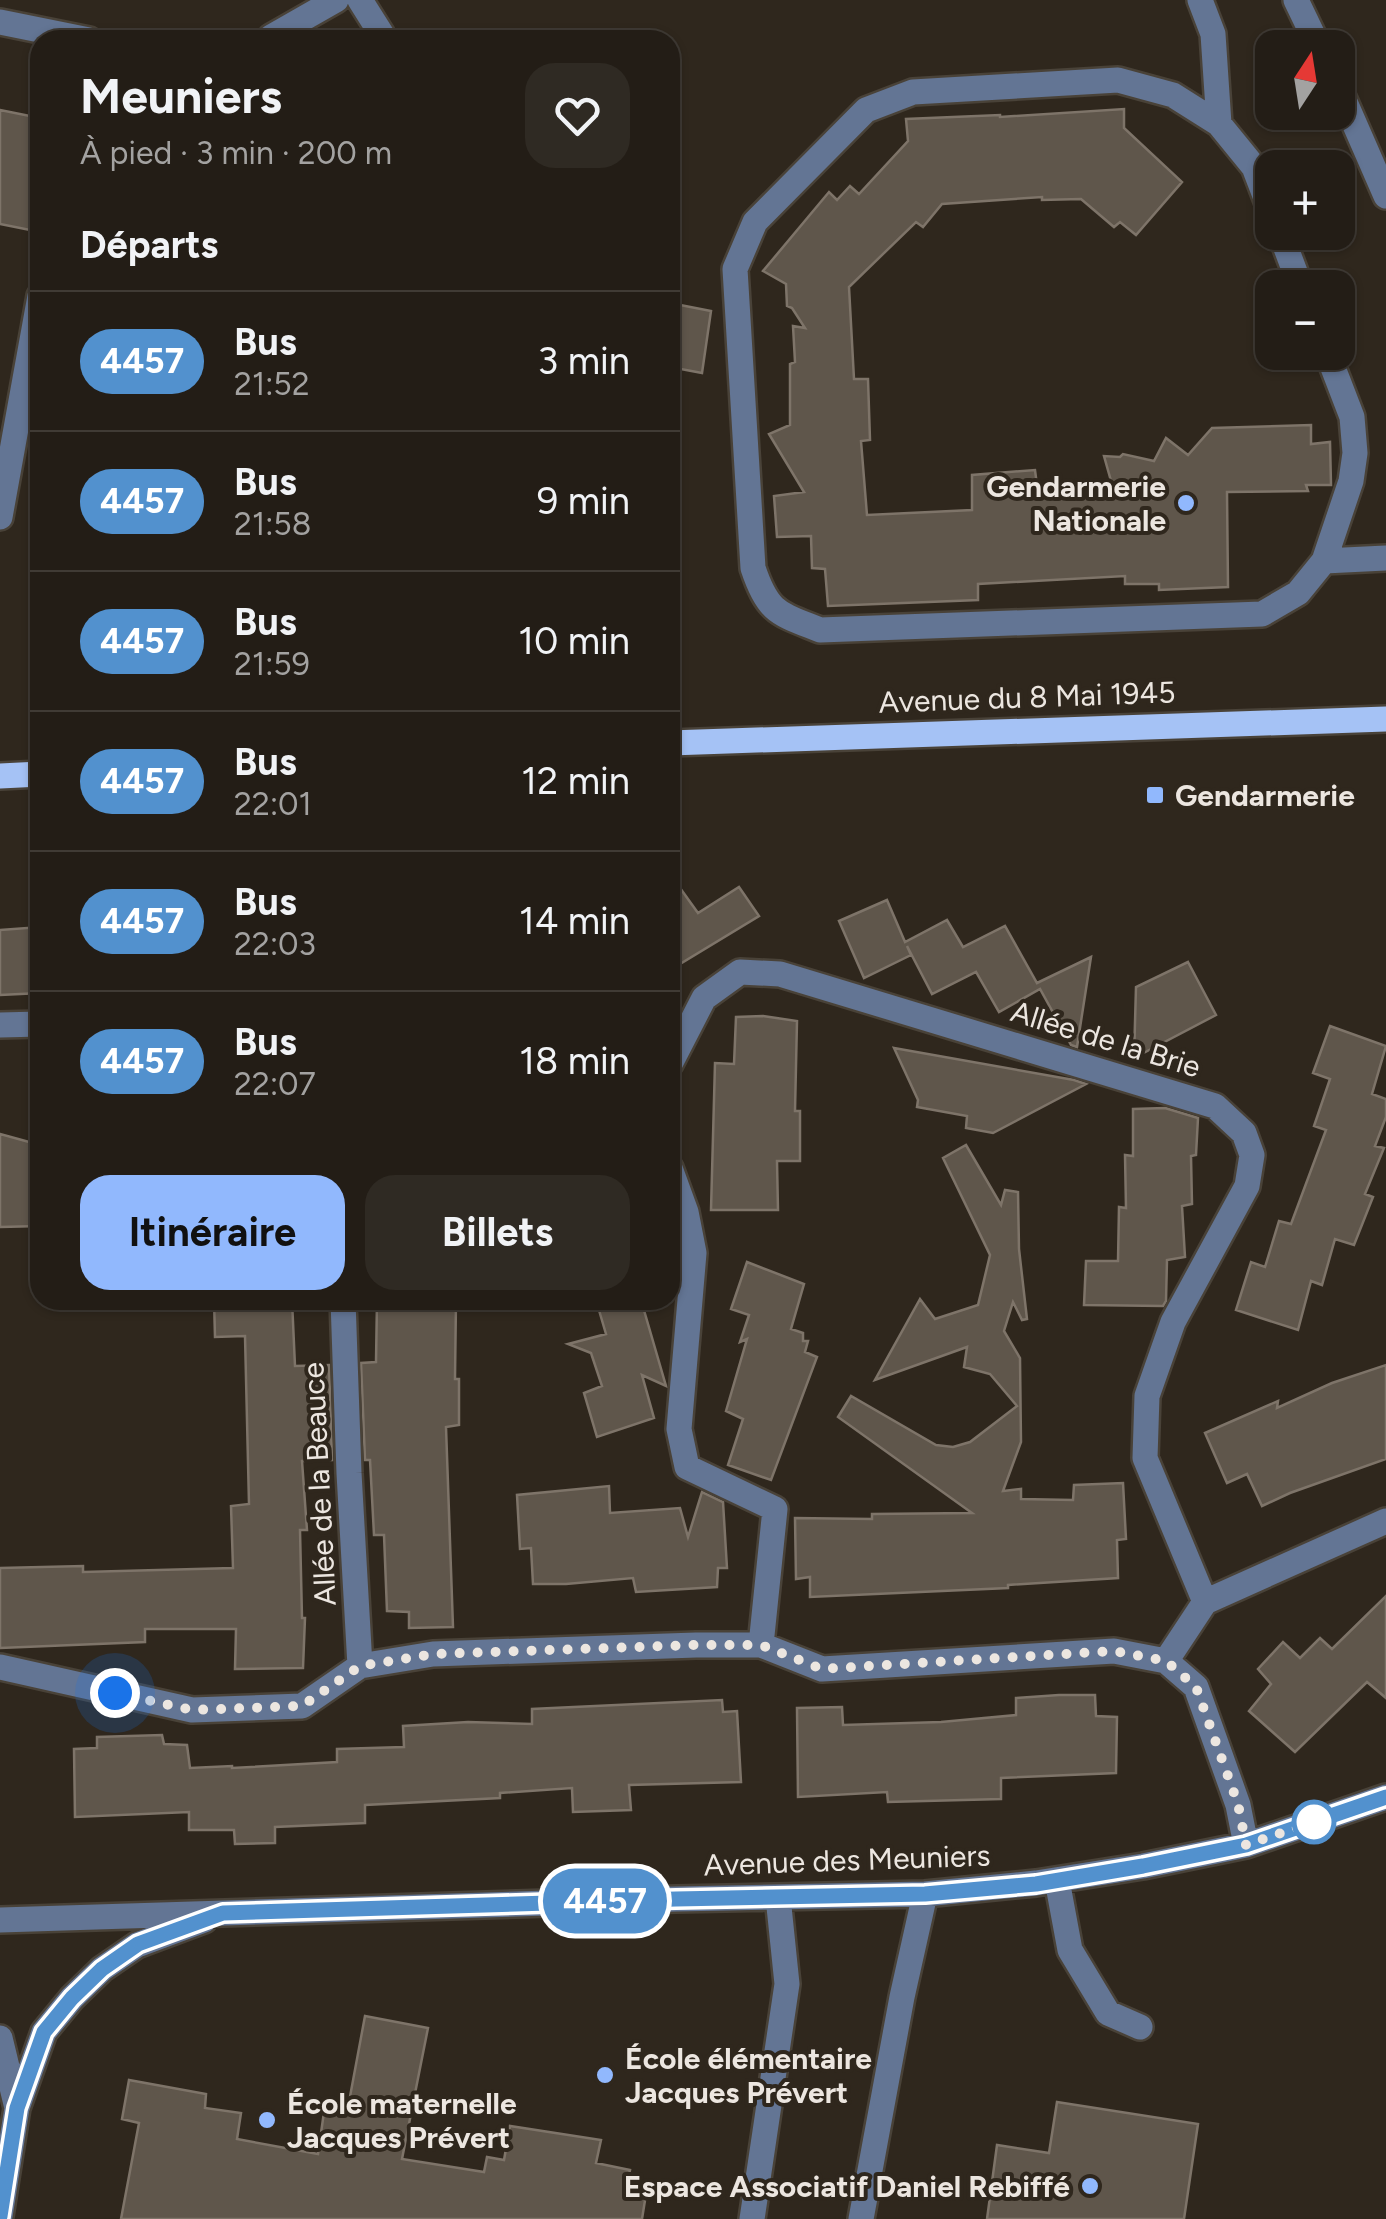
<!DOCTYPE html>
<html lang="fr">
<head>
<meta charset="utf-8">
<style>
  :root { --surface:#231d16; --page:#2f2a23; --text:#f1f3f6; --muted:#a3a2a1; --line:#403b35; --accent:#91b8fd }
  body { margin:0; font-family:Figtree,sans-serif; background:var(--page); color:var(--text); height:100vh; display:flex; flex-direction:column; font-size:38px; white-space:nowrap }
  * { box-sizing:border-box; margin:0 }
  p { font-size:32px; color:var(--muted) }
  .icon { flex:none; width:55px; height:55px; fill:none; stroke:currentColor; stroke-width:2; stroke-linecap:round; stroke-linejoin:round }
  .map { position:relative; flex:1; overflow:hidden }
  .sheet { position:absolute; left:30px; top:30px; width:650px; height:1280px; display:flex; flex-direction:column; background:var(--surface); border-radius:30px; box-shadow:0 2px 8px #0004,0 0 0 2px var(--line) }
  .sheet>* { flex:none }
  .badge { padding:0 20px; border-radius:32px; font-size:35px; line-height:65px }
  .needle { width:65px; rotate:12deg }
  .fabs { position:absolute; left:1255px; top:30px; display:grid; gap:20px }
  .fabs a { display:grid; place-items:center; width:100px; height:100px; border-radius:20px; background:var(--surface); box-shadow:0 2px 8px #0004,0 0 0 2px var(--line); font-size:50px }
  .you { position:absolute; width:50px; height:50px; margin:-25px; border:8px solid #fff; border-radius:50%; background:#1a73e8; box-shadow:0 0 0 15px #1a73e833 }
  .map>.badge { position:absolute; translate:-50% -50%; box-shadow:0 0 0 5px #fff }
  h2 { padding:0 50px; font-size:38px; line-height:90px }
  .round { display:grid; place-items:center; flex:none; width:105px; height:105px; border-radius:30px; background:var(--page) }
  .overview { display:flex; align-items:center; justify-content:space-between; height:170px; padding:0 50px }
  h1 { font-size:48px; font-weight:700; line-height:75px }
  .primary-button { display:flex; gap:20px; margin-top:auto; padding:20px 50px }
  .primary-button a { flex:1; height:115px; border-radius:30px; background:var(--accent); color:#111; font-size:40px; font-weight:700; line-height:115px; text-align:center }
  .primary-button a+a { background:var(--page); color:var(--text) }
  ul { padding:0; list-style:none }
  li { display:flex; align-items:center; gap:30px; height:140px; padding:0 50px; border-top:2px solid var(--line) }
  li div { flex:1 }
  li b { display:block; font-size:38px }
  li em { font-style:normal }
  li .badge { min-width:110px; font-weight:700; text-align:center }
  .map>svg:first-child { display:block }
  .building { fill:#5f564b; stroke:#7e7469; stroke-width:2.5 }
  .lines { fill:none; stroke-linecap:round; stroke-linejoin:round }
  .minor-casing { stroke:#494238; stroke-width:30 }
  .major-casing { stroke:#494238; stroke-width:30 }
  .minor { stroke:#637594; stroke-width:25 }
  .major { stroke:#a5c2f5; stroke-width:25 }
  .line-casing { stroke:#fff; stroke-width:22 }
  .line { stroke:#5291ce; stroke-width:15 }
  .walk { stroke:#ece6e0; stroke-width:10; stroke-dasharray:0 18 }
  .poi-dot { fill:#91b8fd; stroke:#2f271d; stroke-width:4 }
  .stop-dot { fill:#fff; stroke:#5291ce; stroke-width:5 }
  .labels { text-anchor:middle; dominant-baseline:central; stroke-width:8; stroke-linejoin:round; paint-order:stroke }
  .poi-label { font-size:30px; font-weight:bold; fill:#ece6e0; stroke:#2f271d; text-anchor:start }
  .street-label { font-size:30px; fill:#ece6e0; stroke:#2f271d }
</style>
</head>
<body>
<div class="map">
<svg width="1386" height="2219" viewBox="0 0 1386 2219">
  <rect width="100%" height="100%" fill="#2f271d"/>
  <path class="building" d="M1124 109V128L1182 182 1136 235 1120 222 1114 227 1081 199 1042 200V197L942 204 923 227 916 222 849 287 854 379H868L870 440 861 441 867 515 972 510V475L1035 470 1038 493 1113 488 1104 456 1120 457 1123 454 1154 461 1166 438 1188 455 1212 428 1311 425V444L1330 442 1331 485H1306L1308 491 1227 492 1228 587 1159 590V584H1125V576L978 584V600L828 606 825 569 812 568 811 536 777 537 774 496 804 492 769 434 790 425V364L795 362 793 326 805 328 792 308 787 306 786 284 763 271 829 192 837 200 850 186 859 194 908 141 906 119 1000 115V117Z
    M0 110 40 118V232L0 224Z
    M670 303 711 311 702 373 670 367Z
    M670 874 698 913 739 887 759 916 670 970Z
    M887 900 905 942 947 920 963 947 1005 926 1037 983 1091 957 1077 1047 1071 1045 1040 989 999 1012 976 972 932 994 907 946 911 955 864 978 839 921Z
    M40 927V993L0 995V930Z
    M1188 962 1216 1015 1134 1058 1136 987Z
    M763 1016 797 1021 795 1111H800V1161H777L778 1210H711L715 1063 734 1064 736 1017Z
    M1330 1026 1386 1046 1372 1094 1386 1099V1117L1375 1146 1384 1148 1365 1194 1373 1197 1354 1245 1335 1239 1322 1285 1311 1281 1298 1330 1236 1310 1251 1262 1265 1267 1279 1221 1291 1224 1326 1130 1314 1126 1330 1079 1313 1073Z
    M894 1048 1074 1080 1086 1084 993 1133 966 1128 967 1116 917 1107 918 1100Z
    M1165 1108 1198 1118 1196 1155 1191 1156 1192 1204 1182 1206 1185 1257 1167 1260 1166 1301 1163 1306 1084 1305 1086 1261H1118L1119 1207 1126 1208 1125 1155 1133 1156V1109Z
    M0 1134 40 1145V1226L0 1227Z
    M966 1145 1001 1205 1005 1190 1018 1192 1019 1249 1027 1319 1022 1320 1013 1302 1004 1331 1020 1358 1021 1442 1003 1491 1021 1489V1499L1073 1500 1074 1485 1123 1483 1126 1539 1117 1540 1118 1578 1008 1585V1588L810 1597V1577L796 1579 795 1518 872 1519V1514L972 1513 838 1417 851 1396 936 1445 953 1447 970 1442 1017 1406 990 1374 964 1367 967 1347 875 1380 920 1299 935 1319 978 1305 990 1255 943 1158Z
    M747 1262 804 1284 791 1329 803 1333V1341H808L805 1352 817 1357 771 1480 728 1465 743 1419 726 1411 747 1339 740 1342 749 1315 731 1309Z
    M214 1300H292L295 1366 329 1365 332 1460 302 1461 307 1530H300L302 1618H305L303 1668 235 1669 236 1629H145V1642L0 1648V1568L83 1566V1572L233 1568 231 1506 249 1504 245 1336 215 1337Z
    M377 1300H456L455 1379H459V1425L446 1427 453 1627 409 1628V1612L387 1611 384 1535H374L370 1460H365L361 1363 376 1362Z
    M596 1300H641L666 1386 642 1375 654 1418 597 1437 584 1393 602 1386 591 1353 568 1344 606 1334Z
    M1386 1365V1459L1290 1493 1262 1506 1247 1474 1227 1483 1205 1433 1278 1401 1277 1408 1332 1383Z
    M609 1486 610 1513 680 1508 688 1537 702 1492 723 1502 727 1568H718L717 1587 636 1592 633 1578 566 1584H533L531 1548 520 1549 517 1495Z
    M1386 1596V1698L1367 1682 1295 1752 1249 1711 1271 1684 1258 1669 1283 1642 1300 1658 1320 1638 1332 1649Z
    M1059 1695H1095L1096 1716 1117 1717 1116 1773 1001 1778V1799L888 1802 887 1792 798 1797 797 1708 842 1707 843 1725 941 1722 1016 1715V1698Z
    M722 1700 723 1712 737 1711 741 1782 629 1785 631 1810 573 1812 572 1788 500 1793V1798L365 1805V1823L275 1827V1843L235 1844 234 1830H189V1812L75 1817 74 1749 97 1748V1737L162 1735 164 1744 187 1745 190 1768 232 1766V1768L337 1762V1749L404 1747 403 1726 468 1722 532 1724V1709Z
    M365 2016 428 2028 402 2159 484 2172 487 2157 504 2160 510 2126 601 2140 596 2163 630 2170 627 2185 647 2188 642 2219H121L139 2123 122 2119 129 2080 206 2094 205 2108 241 2113 237 2139 318 2154 326 2098 349 2102Z
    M1057 2102 1198 2124 1184 2219H987L997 2145 1049 2153Z"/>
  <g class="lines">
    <defs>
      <path id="minor" d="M360 0 382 35 381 40
        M1200 0 1213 34 1219 124
        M1296 0 1319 48
        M0 22 89 40
        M271 40V37L336 0
        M1338 86 1386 196
        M1272 214 1254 167 1219 124 1173 95 1118 80 913 92 866 110 755 222 735 269 753 568C768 613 778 613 820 630L1262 614 1298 593 1324 561 1351 481 1355 453 1352 417 1327 352
        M1280 232 1301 288
        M0 517 40 296
        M1324 561 1386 558
        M0 1025 40 1024
        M670 1064 704 998 740 972 780 974 1215 1106 1244 1133 1252 1155 1247 1186 1173 1322 1147 1396 1145 1458 1205 1602
        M670 1168 686 1212 694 1253 679 1429 687 1467 775 1509 761 1645
        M343 1300 349 1473 360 1666
        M1166 1661 1205 1602 1386 1521
        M0 1667 192 1710 302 1706 360 1666 433 1654 696 1645H761L822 1669 1114 1651 1166 1661 1196 1687 1238 1805 1246 1845
        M1057 1880 1070 1950 1108 2013 1140 2027
        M0 1920 676 1899 925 1894 1036 1883 1143 1866 1246 1845 1386 1797
        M0 2038 17 2108
        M0 2216 17 2108 44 2032 72 1998 102 1969 137 1945 204 1920
        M752 2219 787 1984 778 1897
        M861 2219 902 1997 925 1894"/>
      <path id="major" d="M670 743 1386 719
        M0 776 40 774"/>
    </defs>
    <use href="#minor" class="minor-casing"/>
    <use href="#major" class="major-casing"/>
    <use href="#minor" class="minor"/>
    <use href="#major" class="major"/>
  </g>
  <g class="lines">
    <defs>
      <path id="line" d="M0 2216 17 2108 44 2032 72 1998 102 1969 138 1944 223 1913 676 1899 925 1894 1036 1884 1143 1866 1246 1845 1386 1797"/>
    </defs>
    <use href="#line" class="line-casing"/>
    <use href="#line" class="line"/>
    <path class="walk" d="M115 1693 192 1710 302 1706 360 1666 434 1654 696 1645H761L822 1669 1114 1651 1166 1661 1196 1687 1238 1804 1246 1845 1316 1821 1314 1822"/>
  </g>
  <g class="poi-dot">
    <circle cx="1186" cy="503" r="10"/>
    <rect x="1145" y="785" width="20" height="20" rx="5"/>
    <circle cx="605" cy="2075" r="10"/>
    <circle cx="267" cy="2120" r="10"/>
    <circle cx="1090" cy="2186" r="10"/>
  </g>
  <circle class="stop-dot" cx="1314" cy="1822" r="20"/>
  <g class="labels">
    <g class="poi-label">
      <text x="1166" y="486" text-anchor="end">Gendarmerie<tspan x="1166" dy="34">Nationale</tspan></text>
      <text x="1175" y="795">Gendarmerie</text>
      <text x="625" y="2058">École élémentaire<tspan x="625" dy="34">Jacques Prévert</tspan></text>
      <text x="287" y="2103">École maternelle<tspan x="287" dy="34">Jacques Prévert</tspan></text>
      <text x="1070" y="2186" text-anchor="end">Espace Associatif Daniel Rebiffé</text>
    </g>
    <g class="street-label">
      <text transform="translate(1027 697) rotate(-2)">Avenue du 8 Mai 1945</text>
      <text transform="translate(1106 1039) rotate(17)">Allée de la Brie</text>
      <text transform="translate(319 1484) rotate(-93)">Allée de la Beauce</text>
      <text transform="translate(847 1860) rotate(-2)">Avenue des Meuniers</text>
    </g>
  </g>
</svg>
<div class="fabs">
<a><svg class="needle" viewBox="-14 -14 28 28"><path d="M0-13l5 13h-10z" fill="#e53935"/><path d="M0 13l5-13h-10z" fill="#a3a2a1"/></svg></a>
<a>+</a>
<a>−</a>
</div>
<div class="you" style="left:115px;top:1693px"></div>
<b class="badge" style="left:605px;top:1901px;background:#5291ce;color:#fff">4457</b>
<section class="sheet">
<div class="overview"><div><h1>Meuniers</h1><p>À pied · 3 min · 200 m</p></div><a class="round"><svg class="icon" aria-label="heart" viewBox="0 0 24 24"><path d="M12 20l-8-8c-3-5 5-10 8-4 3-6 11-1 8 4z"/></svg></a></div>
<h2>Départs</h2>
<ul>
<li><span class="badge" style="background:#5291ce;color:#fff">4457</span><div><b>Bus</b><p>21:52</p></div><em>3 min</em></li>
<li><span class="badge" style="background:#5291ce;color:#fff">4457</span><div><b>Bus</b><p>21:58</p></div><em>9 min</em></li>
<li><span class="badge" style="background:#5291ce;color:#fff">4457</span><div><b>Bus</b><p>21:59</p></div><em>10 min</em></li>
<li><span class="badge" style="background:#5291ce;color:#fff">4457</span><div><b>Bus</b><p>22:01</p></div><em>12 min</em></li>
<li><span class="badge" style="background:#5291ce;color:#fff">4457</span><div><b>Bus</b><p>22:03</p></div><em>14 min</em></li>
<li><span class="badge" style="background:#5291ce;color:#fff">4457</span><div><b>Bus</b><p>22:07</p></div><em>18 min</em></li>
</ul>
<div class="primary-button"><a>Itinéraire</a><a>Billets</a></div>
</section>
</div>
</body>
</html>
